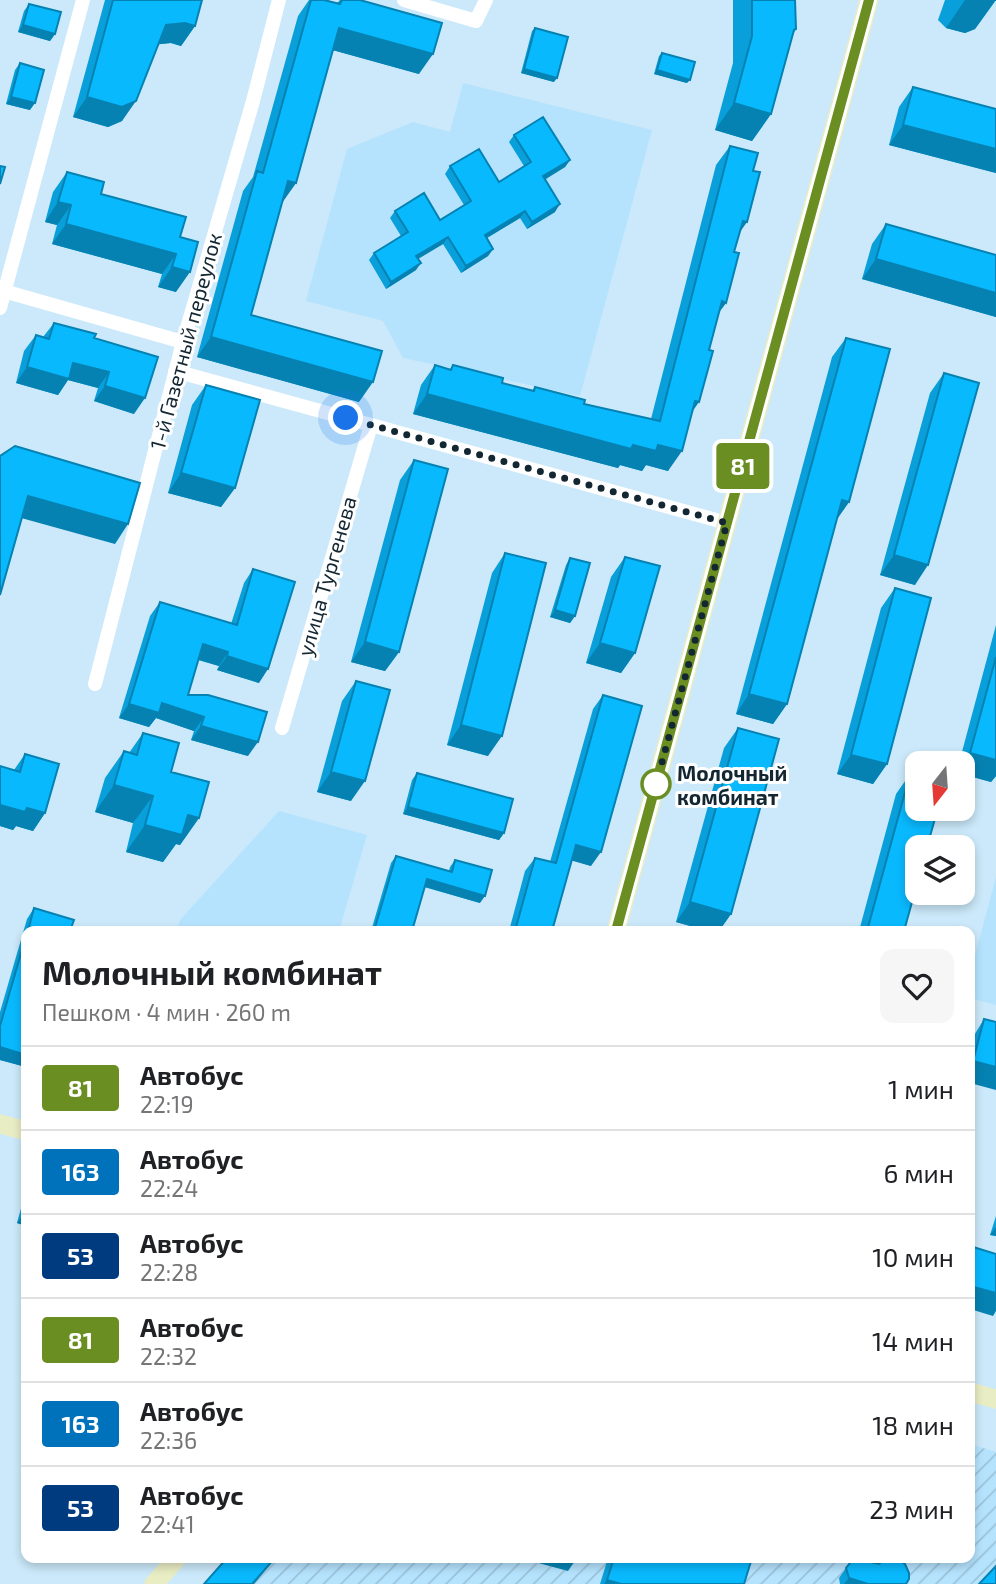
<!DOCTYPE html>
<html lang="ru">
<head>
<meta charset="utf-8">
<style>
  :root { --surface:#fff; --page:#f6f6f6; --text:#202124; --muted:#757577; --line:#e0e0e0 }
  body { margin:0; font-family:"Exo 2",sans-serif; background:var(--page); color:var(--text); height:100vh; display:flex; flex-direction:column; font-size:26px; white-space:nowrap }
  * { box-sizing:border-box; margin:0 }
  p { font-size:23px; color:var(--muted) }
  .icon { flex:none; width:38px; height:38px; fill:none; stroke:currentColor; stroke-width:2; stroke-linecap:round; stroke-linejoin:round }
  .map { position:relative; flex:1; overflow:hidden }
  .sheet { position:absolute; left:21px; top:926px; width:954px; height:637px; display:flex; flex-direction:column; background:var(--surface); border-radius:14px; box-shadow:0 4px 10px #0003 }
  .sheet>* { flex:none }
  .badge { padding:0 14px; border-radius:5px; font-size:24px; line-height:46px }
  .needle { width:46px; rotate:197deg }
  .tools { position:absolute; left:905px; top:751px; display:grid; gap:14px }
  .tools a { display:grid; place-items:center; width:70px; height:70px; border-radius:14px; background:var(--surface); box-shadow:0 4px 10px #0003; font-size:35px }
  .you { position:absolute; width:35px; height:35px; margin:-18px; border:5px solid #fff; border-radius:50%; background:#1a73e8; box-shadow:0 0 0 10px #1a73e833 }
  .map>.badge { position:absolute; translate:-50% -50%; box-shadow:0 0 0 4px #fff }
  .round { display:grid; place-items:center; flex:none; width:74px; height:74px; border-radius:14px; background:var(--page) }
  .overview { display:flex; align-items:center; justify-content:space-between; height:119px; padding:0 21px }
  h1 { font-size:33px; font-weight:700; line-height:52px }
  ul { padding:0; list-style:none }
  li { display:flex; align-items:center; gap:21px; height:84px; padding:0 21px; border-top:2px solid var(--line) }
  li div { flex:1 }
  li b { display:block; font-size:26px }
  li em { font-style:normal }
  li .badge { min-width:77px; font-weight:700; text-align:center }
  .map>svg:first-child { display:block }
  .built { fill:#b5e3fe }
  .industrial { fill:url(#industrial-furrows) }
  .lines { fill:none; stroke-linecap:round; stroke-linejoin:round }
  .street { stroke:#fff; stroke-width:14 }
  .secondary { stroke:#e9edc4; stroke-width:19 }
  .wall { fill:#089fda }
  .shaded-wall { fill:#0682b2 }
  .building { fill:#09b9fe; stroke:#0682b2; stroke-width:2 }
  .line-casing { stroke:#fff; stroke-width:16 }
  .line { stroke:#6b8e23; stroke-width:10 }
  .walk { stroke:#132732; stroke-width:7; stroke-dasharray:0 12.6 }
  .stop-dot { fill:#fff; stroke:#6b8e23; stroke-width:3.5 }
  .labels { text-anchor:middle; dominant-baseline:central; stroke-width:6; stroke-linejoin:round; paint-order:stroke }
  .street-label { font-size:21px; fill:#132732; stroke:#fff }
  .stop-label { font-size:21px; font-weight:bold; fill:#132732; stroke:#fff; text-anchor:start }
</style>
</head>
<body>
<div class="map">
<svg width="996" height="1584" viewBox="0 0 996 1584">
  <defs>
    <pattern id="industrial-furrows" width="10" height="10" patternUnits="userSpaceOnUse" patternTransform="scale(1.75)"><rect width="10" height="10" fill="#b5e3fe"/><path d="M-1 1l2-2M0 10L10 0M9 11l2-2" fill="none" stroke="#9bc3da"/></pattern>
  </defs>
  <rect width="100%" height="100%" fill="#cbe9fa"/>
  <path class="built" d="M463 83 652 130 580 396 403 358 383 321 306 301 347 149 413 122 450 132Z
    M279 811 367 835 339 931H177L180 920Z
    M996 877V1005L970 998V974Z"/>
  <path class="industrial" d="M970 1444 996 1452V1584H205L229 1558H970Z"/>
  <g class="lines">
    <path class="street" d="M404 0 476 21 486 0
      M0 290 183 342
      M0 308 83 0
      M175 371 727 523
      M95 684 183 342 253 101 279 0
      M282 728 371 425"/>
    <path class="secondary" d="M616 931 869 0
      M0 1124 26 1131
      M970 1392 996 1399
      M154 1584 177 1558"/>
  </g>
  <path class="wall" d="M105 0H202L195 26 181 46 171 43 158 44 122 121 108 127 73 117Z
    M309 0H324L337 3 340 0H360L419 74 333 50 296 183 282 202 251 315 359 402 197 357 243 191 253 177 298 16Z
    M733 0H795L796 29 793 34 771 114 752 141 715 130 733 63Z
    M945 0H996L975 29 965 33 946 28 938 20Z
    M29 4 55 34 50 41 18 32 24 11Z
    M535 28 554 82 521 73 532 31Z
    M662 53 687 83 654 74 659 56Z
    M20 63 30 110 6 104 15 70Z
    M913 87 996 109V173L889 145 899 107Z
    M514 135 570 160 565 167 545 179 555 212 527 229 520 218 487 238 493 249 488 256 461 273 443 244 418 259 416 270 386 289 369 260 374 253 401 236 390 218 395 211 440 220 464 205 445 174 450 166 499 182 524 166 509 142Z
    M730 146 753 171 734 252 726 303 718 313 692 413 668 471 646 465 642 471 620 465 618 468 413 414 421 385 435 365 450 369 453 365 502 383 532 391 535 387 584 404 651 419 716 165Z
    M67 172 101 194 180 237 176 292 158 287 162 274 52 244 57 225 45 222 53 192Z
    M886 224 996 255V317L862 279 872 244Z
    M54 323 94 338 134 414 94 401 98 388 68 380 58 395 16 383 24 351 36 335 43 337Z
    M846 338 849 502 837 519 787 704 773 724 736 714 832 357Z
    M944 373 915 585 880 575 930 393Z
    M206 385 235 488 221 507 168 493 192 405Z
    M414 460 399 652 385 671 351 662 400 480Z
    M505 553 488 756 447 745 492 573Z
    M625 557 635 653 621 673 586 663 611 577Z
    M570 558 575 616 570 623 550 617 566 565Z
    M253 569 259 683 217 670 219 666 198 660 188 695 248 756 191 740 194 731 156 718 149 727 119 718 150 616 160 602 231 624 244 583Z
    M895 588 887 764 873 784 837 774 881 608Z
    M996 625V776L991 782 962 774V763H959Z
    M356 681 351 801 317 792 342 701Z
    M603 695 591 866 572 860 552 931H509L525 871 535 858 550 862 593 709Z
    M738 728 731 914 719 931H708L676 922 724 748Z
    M143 733 171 772 199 818 180 845 176 844 163 862 126 852 133 823 95 812 105 778 124 751 129 753Z
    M25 754 45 813 33 831 16 826 13 830 0 826V766L14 770Z
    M417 773 504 833 499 840 403 814 412 780Z
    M910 774 904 931H859L896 794Z
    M396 856 449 871 450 867 455 860 480 903 424 887 412 931H371L391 863Z
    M34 908 70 931H26V1067L0 1060V1012L27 919Z
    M984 1019 970 1083V1042Z
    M26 1190V1226L17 1223Z
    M996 1216V1236L990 1235Z
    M608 1558H752L744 1584H600Z
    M846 1568 906 1584H840L839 1578Z"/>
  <path class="shaded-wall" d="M965 0H996V1H995L975 29 965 33 946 28Z
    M185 23 195 26 181 46 171 43 152 45 166 25Z
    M23 25 55 34 50 41 18 32Z
    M339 28 433 54 419 74 325 48Z
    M524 69 557 78 554 82 521 73Z
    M657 70 690 80 687 83 654 74Z
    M11 97 35 103 30 110 6 104Z
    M87 97 136 101 122 121 108 127 73 117Z
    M734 103 771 114 752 141 715 130Z
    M903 125 996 149V173L889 145Z
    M570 160 565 167 538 184 543 176Z
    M288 181 296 183 282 203Z
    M58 202 71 205 57 225 45 222Z
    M560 204 555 212 527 229 532 222Z
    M525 211 520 218 480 242 485 235Z
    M743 221 747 222 733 242Z
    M66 224 176 254 162 274 52 244Z
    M448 237 443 244 411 263 416 256Z
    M493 249 488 256 461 273 466 266Z
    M876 259 996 293V317L862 279Z
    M421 263 416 270 386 289 391 282Z
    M172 267 190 272 176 292 158 287Z
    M722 301 726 303 712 322Z
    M211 337 373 382 359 402 197 357Z
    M73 363 109 372 98 388 68 380 58 395 16 383 27 367Z
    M105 386 145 398 134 414 94 401Z
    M427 394 633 445H658L682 451 668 471 646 465 642 471 620 465 618 468 413 414Z
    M695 401 699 402 685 422Z
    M181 473 235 488 221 507 168 493Z
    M28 496 128 524 115 544 14 516Z
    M842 500 849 502 835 522Z
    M894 555 928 565 915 585 880 575Z
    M555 610 575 616 570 623 550 617Z
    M365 642 399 652 385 671 351 662Z
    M600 643 635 653 621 673 586 663Z
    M203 644 228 652 219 666 193 658Z
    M227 656 268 669 259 683 217 670Z
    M749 694 787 704 773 724 736 714Z
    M162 703 204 717 194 731 156 718 149 727 119 718 129 704Z
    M461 725 502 736 488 756 447 745Z
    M201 726 258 742 248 756 191 740Z
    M970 753 996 760V776L991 782 962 774V764Z
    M851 755 887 764 873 784 837 774Z
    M331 772 365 781 351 801 317 792Z
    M114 785 153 796 133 823 95 812Z
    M0 805 27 808 45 813 33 831 16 826 13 830 0 826Z
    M408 807 504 833 499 840 403 814Z
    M188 815 199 818 180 845 176 844 163 862 126 852 145 825Z
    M576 845 601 852 591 866 566 859Z
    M427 879 485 896 480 903 422 886Z
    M690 902 731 914 719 931H708L676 922Z
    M0 1047 26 1055V1067L0 1060Z
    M973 1061 996 1067V1090L970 1083V1066Z
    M24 1213H26V1226L17 1223Z
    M996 1227V1236L990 1235Z
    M970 1286 996 1293V1311L993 1316 970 1309Z
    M275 1558 254 1584H252Z
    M520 1558H577L568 1571Z
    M849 1578 868 1584H844Z
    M607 1580 621 1584H604Z"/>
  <path class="building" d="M113 0H202L195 26 185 23 166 25 136 101 122 107 87 97Z
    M311 0H324L340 4 342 0H360L442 23 433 54 339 28 296 183 288 181 251 315 382 351 373 382 211 337 257 171 263 173Z
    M752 0H795L796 29 794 30 771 114 734 103 752 36Z
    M29 4 61 12 55 34 23 25Z
    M535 28 568 37 557 78 524 69Z
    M662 53 695 62 690 80 657 70Z
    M20 63 44 70 35 103 11 97Z
    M913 87 996 109V149L903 125Z
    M543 117 570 160 543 176 560 204 532 222 525 211 485 235 493 249 466 266 448 237 416 256 421 263 391 282 374 253 408 232 395 211 424 193 440 220 471 201 450 166 479 149 499 182 531 162 514 135Z
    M730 146 758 153 753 171 760 172 747 222 743 221 734 252 739 253 726 303 722 301 709 350 713 351 699 402 695 401 682 451 658 445 656 451 633 445 631 449 427 394 435 365 451 370 453 365 503 378 502 383 534 391 535 387 585 400 584 404 660 421Z
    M0 166 5 167 0 184Z
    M67 172 104 182 101 194 186 217 180 237 198 242 190 272 172 267 176 254 66 224 71 205 58 202Z
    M886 224 996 255V293L876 259Z
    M54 323 96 334 94 338 158 357 145 398 105 386 109 372 73 363 69 379 27 367 36 335 49 339Z
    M846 338 890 349 849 502 842 500 787 704 749 694Z
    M944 373 979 383 928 565 894 555Z
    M206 385 260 400 235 488 181 473Z
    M15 446 140 483 128 524 28 496 0 595V456Z
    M414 460 448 469 399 652 365 642Z
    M505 553 546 563 502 736 461 725Z
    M625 557 660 566 635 653 600 643Z
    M570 558 590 563 575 616 555 610Z
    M253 569 295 582 268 669 227 656 228 652 203 644 188 695H208L267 712 258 742 201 726 204 717 162 703 159 713 129 704 160 602 237 625Z
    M895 588 931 598 887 764 851 755Z
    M996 657V760L970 753Z
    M356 681 390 690 365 781 331 772Z
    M603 695 642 706 601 852 576 845 552 931H515L535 858 556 863Z
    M738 728 779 739 731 914 690 902Z
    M143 733 179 743 171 772 209 782 199 818 188 815 182 835 145 825 153 796 114 785 124 751 137 755Z
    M25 754 59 764 45 813 27 808 25 812 0 805V766L20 772Z
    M417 773 513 799 504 833 408 807Z
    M910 774 917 776V808H938L927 847H917V884L904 931H867Z
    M396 856 452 872 455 860 492 870 485 896 427 879 412 931H374Z
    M34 908 74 920 70 931H28Z
    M26 936V1055L0 1047V1026Z
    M984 1019 996 1022V1067L973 1061Z
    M970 1246 996 1254V1293L970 1286Z
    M227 1558H275L252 1584H204Z
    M614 1558H752L744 1584H621L607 1580Z
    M854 1558 879 1564 885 1559 896 1558 905 1564 909 1573V1579L906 1584H868L849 1578 846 1568Z
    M996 1566V1584H979Z"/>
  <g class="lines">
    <defs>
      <path id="line" d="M616 931 869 0"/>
    </defs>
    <use href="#line" class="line-casing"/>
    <use href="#line" class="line"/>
    <path class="walk" d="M346 418 727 523 655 788 656 784"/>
  </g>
  <circle class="stop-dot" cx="656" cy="784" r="14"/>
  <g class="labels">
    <g class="street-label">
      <text transform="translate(185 341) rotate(-75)">1-й Газетный переулок</text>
      <text transform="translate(326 576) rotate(-74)">улица Тургенева</text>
    </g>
    <g class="stop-label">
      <text x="677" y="772">Молочный<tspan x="677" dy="24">комбинат</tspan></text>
    </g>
  </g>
</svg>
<div class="tools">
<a><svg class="needle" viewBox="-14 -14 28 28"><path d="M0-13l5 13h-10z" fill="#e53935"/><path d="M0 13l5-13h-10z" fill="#757577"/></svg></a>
<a><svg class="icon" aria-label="layers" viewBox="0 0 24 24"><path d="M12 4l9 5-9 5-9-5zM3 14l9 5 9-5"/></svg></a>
</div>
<div class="you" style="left:346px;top:418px"></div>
<b class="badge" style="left:743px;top:466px;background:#6b8e23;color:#fff">81</b>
<section class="sheet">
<div class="overview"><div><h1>Молочный комбинат</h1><p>Пешком · 4 мин · 260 m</p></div><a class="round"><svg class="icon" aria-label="heart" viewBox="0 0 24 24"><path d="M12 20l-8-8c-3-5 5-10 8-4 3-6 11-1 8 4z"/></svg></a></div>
<ul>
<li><span class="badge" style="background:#6b8e23;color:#fff">81</span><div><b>Автобус</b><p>22:19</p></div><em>1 мин</em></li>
<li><span class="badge" style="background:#0072bc;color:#fff">163</span><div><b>Автобус</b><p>22:24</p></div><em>6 мин</em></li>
<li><span class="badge" style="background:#003b80;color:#fff">53</span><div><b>Автобус</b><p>22:28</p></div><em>10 мин</em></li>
<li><span class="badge" style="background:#6b8e23;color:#fff">81</span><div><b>Автобус</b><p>22:32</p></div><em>14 мин</em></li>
<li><span class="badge" style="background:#0072bc;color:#fff">163</span><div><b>Автобус</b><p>22:36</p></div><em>18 мин</em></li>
<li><span class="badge" style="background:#003b80;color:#fff">53</span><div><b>Автобус</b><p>22:41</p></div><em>23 мин</em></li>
</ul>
</section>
</div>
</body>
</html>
